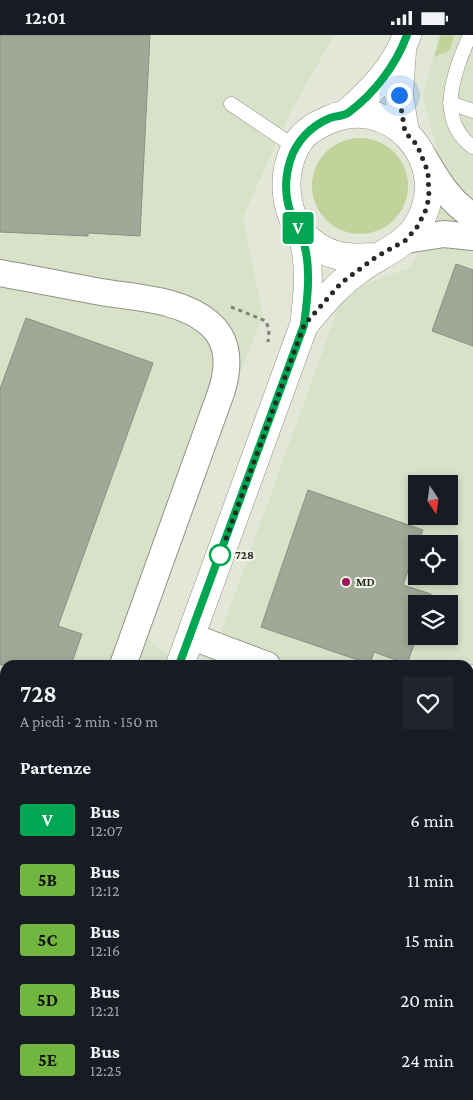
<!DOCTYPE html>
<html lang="it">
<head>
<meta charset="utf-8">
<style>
  :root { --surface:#171b24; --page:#20242c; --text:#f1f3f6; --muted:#9ea1a6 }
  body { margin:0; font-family:"Crimson Pro",serif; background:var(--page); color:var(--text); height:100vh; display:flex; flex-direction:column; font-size:19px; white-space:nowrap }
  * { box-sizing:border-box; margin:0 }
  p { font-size:16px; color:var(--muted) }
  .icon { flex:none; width:28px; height:28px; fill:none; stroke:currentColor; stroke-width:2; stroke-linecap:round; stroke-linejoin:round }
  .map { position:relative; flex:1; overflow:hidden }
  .side { position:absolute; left:0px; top:625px; width:474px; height:440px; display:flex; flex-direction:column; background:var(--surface); border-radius:15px 15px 0 0; box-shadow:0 2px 8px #0003 }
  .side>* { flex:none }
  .badge { padding:0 10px; border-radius:4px; font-size:18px; line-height:32px }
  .needle { width:32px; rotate:167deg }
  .buttons { position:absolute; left:408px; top:440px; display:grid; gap:10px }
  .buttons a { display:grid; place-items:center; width:50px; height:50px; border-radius:0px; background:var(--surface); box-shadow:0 2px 8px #0003; font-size:25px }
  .you { position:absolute; width:25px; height:25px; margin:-12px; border:4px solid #fff; border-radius:50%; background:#1a73e8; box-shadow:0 0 0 8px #1a73e833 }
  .map>.badge { position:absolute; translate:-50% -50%; box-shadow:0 0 0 2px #fff }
  h2 { padding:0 20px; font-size:19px; line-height:45px }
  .round { display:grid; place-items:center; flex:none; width:52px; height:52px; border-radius:0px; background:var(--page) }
  .summary { display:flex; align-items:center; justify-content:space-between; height:85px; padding:0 20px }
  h1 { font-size:24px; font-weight:600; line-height:38px }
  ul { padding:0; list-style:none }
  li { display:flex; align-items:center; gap:15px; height:60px; padding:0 20px }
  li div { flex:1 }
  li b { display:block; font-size:19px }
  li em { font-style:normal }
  li .badge { min-width:55px; font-weight:700; text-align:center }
  .status { display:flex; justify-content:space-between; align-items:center; height:35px; padding:0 25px; background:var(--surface); direction:ltr }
  .status svg { height:14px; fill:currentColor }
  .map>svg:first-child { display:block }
  .built { fill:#d9e1c9; fill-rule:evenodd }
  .green { fill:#c1d39a }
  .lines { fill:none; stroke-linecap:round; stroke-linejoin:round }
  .stream { stroke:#c2d98a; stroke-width:8 }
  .building { fill:#a2a898; stroke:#8b8f81 }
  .lane-casing { stroke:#8e9384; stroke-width:15 }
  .street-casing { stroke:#8e9384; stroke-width:28 }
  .primary-casing { stroke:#8e9384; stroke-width:29 }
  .path { stroke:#7f8278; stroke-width:3; stroke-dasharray:4 4; stroke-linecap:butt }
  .lane { stroke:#fff; stroke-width:14 }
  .street { stroke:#fff; stroke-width:26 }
  .primary { stroke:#fff; stroke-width:28 }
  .line-casing { stroke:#fff; stroke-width:11 }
  .line { stroke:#00a651; stroke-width:8 }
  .walk { stroke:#282a24; stroke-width:5; stroke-dasharray:0 9 }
  .stop-dot { fill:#fff; stroke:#00a651; stroke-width:2.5 }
  .poi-dot { fill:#a0115a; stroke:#eff4e4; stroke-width:2 }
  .labels { text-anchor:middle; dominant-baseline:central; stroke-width:4; stroke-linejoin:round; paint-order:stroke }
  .stop-label { font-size:12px; font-weight:bold; fill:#282a24; stroke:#eff4e4; text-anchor:start }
  .poi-label { font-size:12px; font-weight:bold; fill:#282a24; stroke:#eff4e4; text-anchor:start }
</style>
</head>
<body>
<div class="status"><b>12:01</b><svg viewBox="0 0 49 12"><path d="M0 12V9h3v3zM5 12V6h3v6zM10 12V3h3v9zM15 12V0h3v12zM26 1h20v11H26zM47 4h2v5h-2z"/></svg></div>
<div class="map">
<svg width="473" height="1065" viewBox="0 0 473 1065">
  <rect width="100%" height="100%" fill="#e2e7d7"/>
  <path class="built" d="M0 0H334L289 80 243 182 263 281 137 594 179 630H5V1060H409L407 1065H0Z
    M439 0H473V704L469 702V630H287L219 603 344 257 411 232 448 156 423 61ZM416 449H449V481H416ZM416 509H449V541H416ZM416 569H449V601H416Z
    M469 745 473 747V938L469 947Z"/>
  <path class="green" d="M441 0H454L450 15 434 22Z
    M312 151a48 48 0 1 1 96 0a48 48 0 1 1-96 0Z"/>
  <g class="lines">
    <path class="stream" d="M53 1065 55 1060"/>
  </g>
  <path class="building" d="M0 0H150L140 201 88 198V201L0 197Z
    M456 229 473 235V311L432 296Z
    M26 283 153 328 58 591 82 599 71 630H0V354Z
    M308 455 423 495 403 550 431 559 428 569H416L417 601 407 629 374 617 370 629 261 592Z"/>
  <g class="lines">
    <defs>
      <path id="lane" d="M470 0C455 35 434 84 473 112
        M450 68 473 76
        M231 69 295 112
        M469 650 473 637
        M469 662 473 664
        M469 758 473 759"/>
      <path id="street" d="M423 121C437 144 449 167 473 181
        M406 205 444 199 473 202
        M0 238C34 244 68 251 101 257 136 263 182 264 210 289 230 307 229 331 222 355L123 630
        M190 601 267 630
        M469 706 473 707
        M0 894 5 893"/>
      <path id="primary" d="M402 16 399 60 405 97
        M346 79C372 56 395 33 407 0
        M302 199C326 222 343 224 376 222
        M180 630 304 290C308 261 311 228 302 200 300 194 295 189 293 183 284 161 284 135 295 113 300 102 311 93 322 88 388 52 457 128 417 191 404 212 376 221 357 236 336 251 321 270 304 290
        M19 1065 21 1060"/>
    </defs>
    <use href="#lane" class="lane-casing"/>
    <use href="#street" class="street-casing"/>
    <use href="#primary" class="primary-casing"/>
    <path class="path" d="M231 272 266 286 269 295 268 307"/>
    <use href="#lane" class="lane"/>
    <use href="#street" class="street"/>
    <use href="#primary" class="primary"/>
  </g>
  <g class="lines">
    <defs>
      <path id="line" d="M179 630 304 290C308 261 312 227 301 199 300 195 296 190 294 186 285 167 284 146 290 126 296 106 311 91 330 83 336 81 343 81 348 78 374 59 396 30 407 0"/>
    </defs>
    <use href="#line" class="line-casing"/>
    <use href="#line" class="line"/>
    <path class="walk" d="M220 520 304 290 341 248 376 222 406 205 417 192 425 177 429 163 428 137 417 110 405 97 399 60"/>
  </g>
  <circle class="stop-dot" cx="220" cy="520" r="10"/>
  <circle class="poi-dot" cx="346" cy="547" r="5"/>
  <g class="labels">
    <g class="stop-label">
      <text x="235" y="520">728</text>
    </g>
    <g class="poi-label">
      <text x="356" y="547">MD</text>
    </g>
  </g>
</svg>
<div class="buttons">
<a><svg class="needle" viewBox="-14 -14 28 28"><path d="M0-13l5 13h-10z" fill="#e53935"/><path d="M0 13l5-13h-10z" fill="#9ea1a6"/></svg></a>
<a><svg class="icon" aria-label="locate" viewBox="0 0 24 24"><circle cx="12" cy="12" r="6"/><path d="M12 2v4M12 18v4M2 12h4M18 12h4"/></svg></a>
<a><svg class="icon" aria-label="layers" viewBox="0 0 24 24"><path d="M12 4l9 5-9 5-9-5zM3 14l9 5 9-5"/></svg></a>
</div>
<div class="you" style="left:399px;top:60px"></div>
<b class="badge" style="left:298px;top:193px;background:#00a651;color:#fff">V</b>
<section class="side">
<div class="summary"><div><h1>728</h1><p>A piedi · 2 min · 150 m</p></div><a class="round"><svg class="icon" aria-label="heart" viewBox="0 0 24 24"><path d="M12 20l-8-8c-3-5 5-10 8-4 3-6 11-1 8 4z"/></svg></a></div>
<h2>Partenze</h2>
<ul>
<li><span class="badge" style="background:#00a651;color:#fff">V</span><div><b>Bus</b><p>12:07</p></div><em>6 min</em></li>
<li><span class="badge" style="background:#71b73f;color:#111">5B</span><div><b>Bus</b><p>12:12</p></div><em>11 min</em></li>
<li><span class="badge" style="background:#71b73f;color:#111">5C</span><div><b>Bus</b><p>12:16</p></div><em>15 min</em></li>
<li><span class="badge" style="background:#71b73f;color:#111">5D</span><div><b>Bus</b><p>12:21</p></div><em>20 min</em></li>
<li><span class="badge" style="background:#71b73f;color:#111">5E</span><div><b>Bus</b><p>12:25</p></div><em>24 min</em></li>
</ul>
</section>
</div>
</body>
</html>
